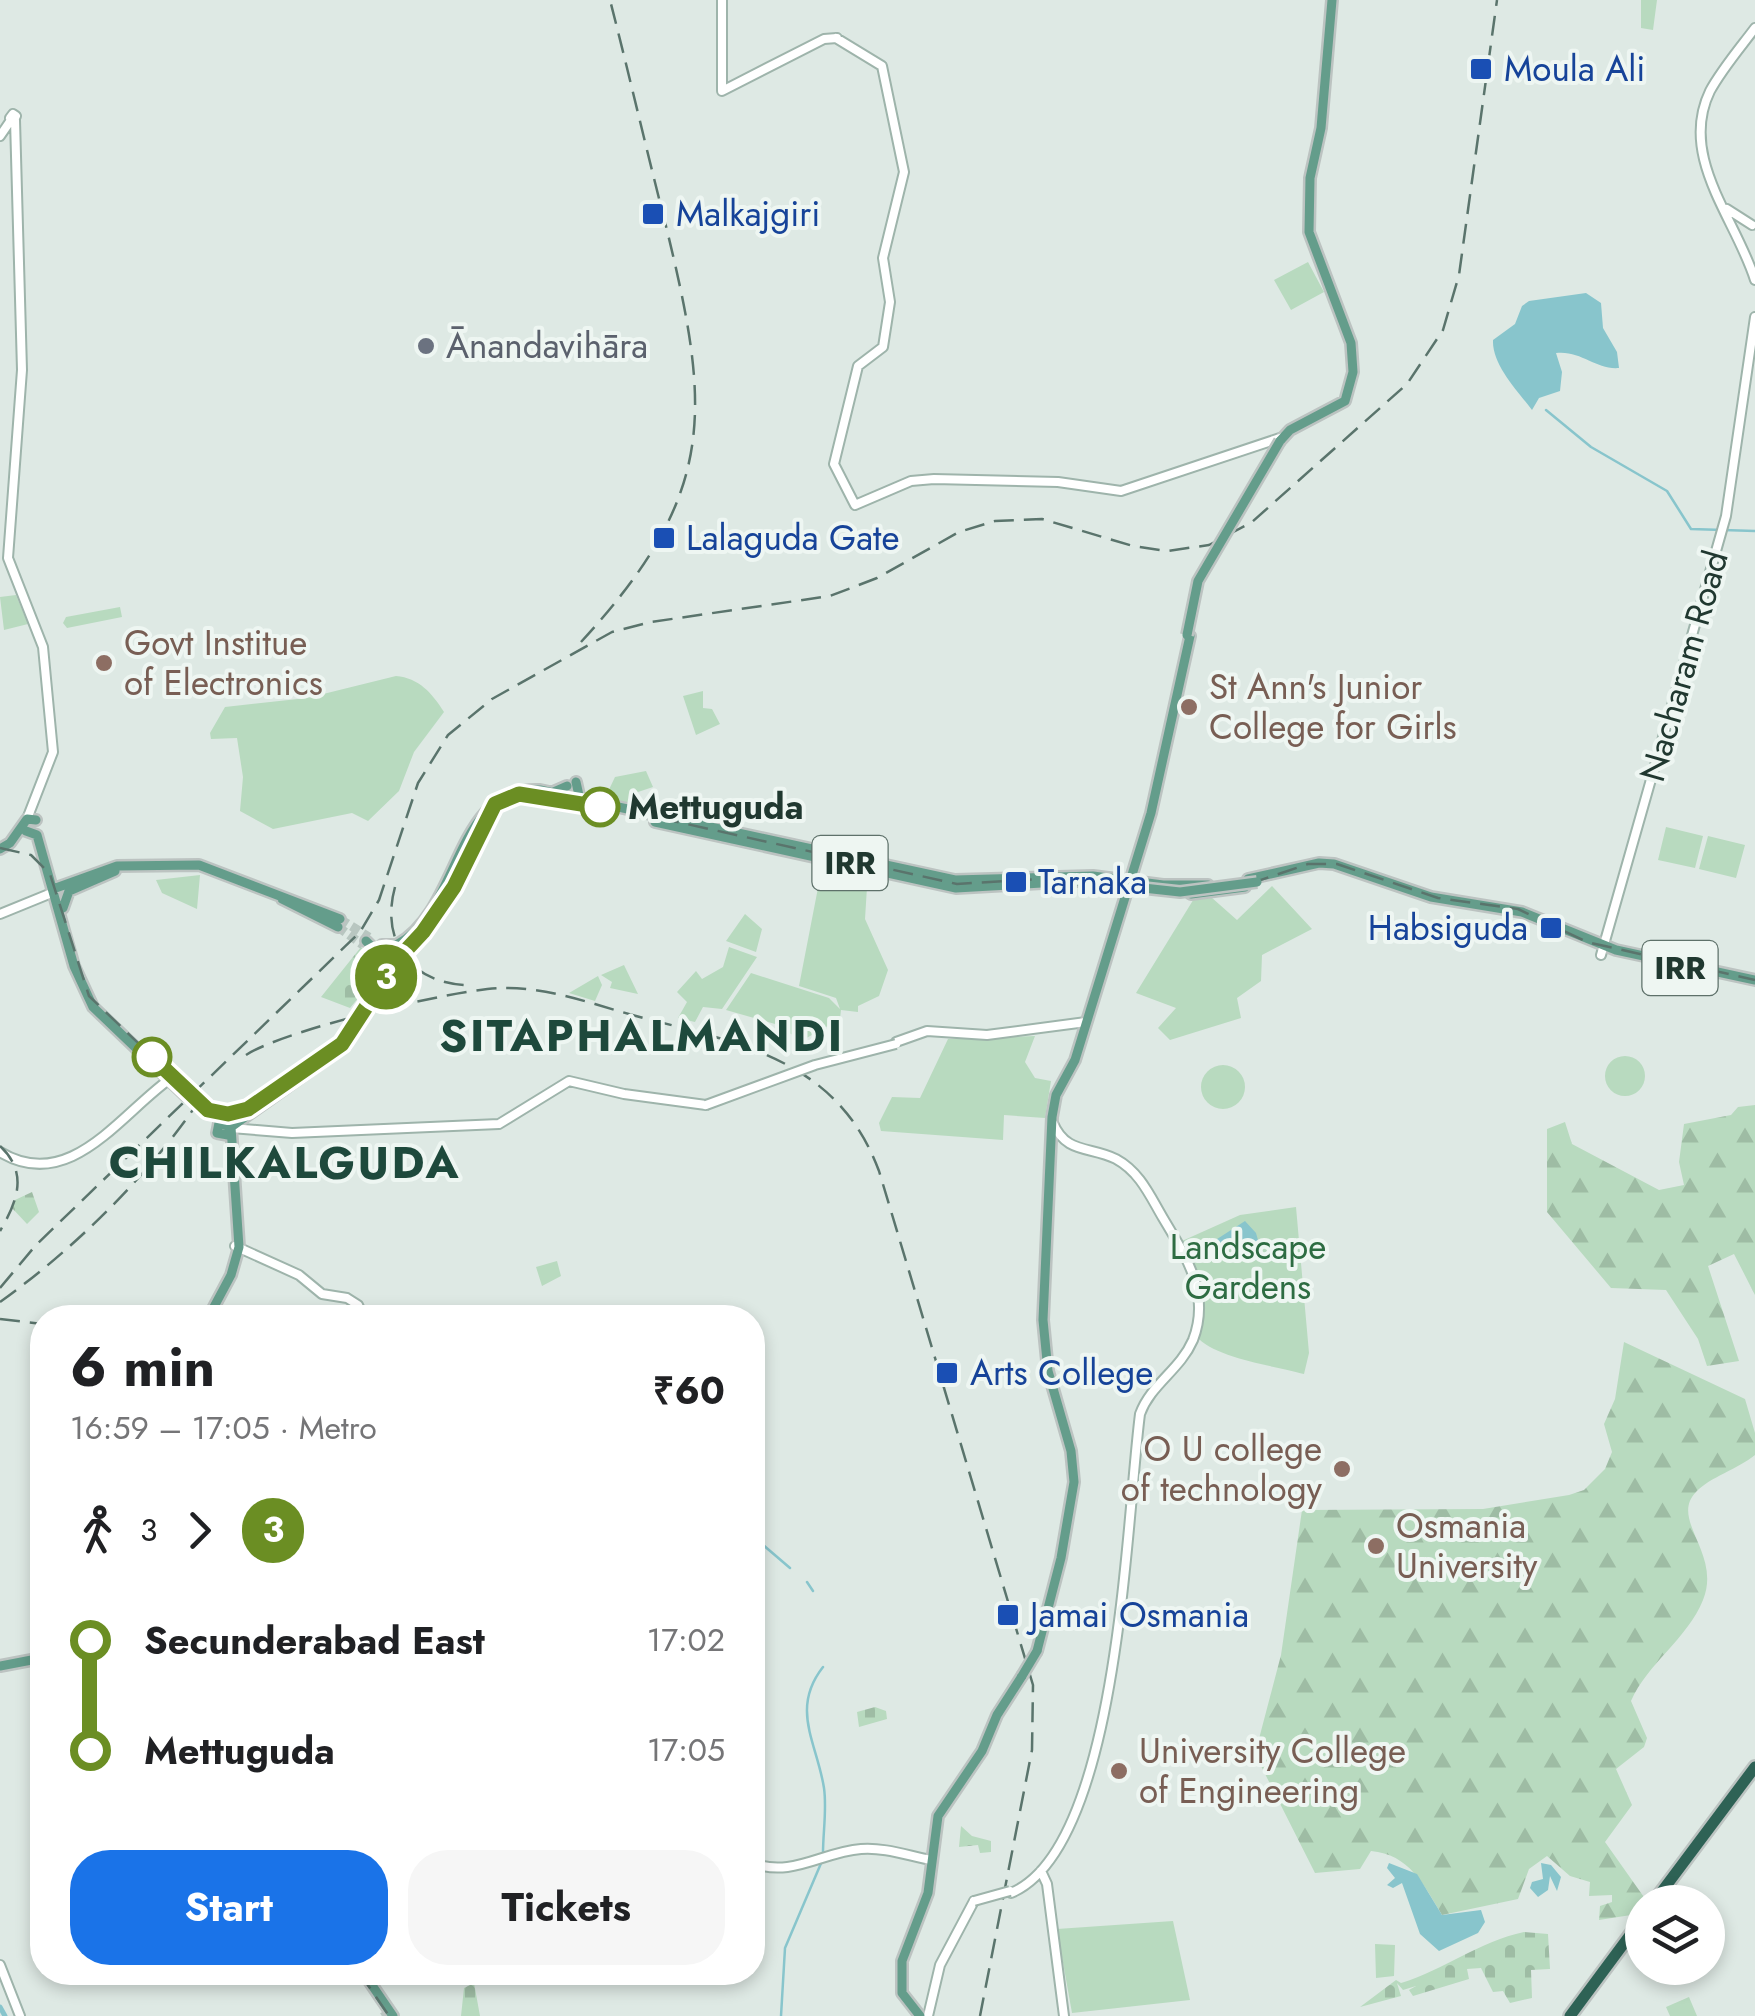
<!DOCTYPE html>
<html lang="en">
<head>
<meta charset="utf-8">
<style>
  :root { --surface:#fff; --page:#f6f6f6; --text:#202124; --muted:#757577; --accent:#1a73e8 }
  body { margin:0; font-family:Jost,sans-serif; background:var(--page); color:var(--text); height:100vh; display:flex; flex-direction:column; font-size:38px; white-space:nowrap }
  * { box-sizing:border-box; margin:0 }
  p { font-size:32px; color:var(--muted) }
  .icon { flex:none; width:55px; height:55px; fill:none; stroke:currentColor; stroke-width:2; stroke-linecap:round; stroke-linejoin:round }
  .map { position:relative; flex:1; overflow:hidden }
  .side { position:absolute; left:30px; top:1305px; width:735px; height:680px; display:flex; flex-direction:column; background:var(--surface); border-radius:40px; box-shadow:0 5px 15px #0003 }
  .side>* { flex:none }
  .badge { padding:0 20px; border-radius:32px; font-size:35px; line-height:65px }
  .buttons { position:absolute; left:1625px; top:1885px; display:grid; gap:20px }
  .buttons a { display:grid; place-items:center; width:100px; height:100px; border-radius:50%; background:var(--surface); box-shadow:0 5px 15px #0003; font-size:50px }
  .map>.badge { position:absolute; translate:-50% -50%; box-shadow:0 0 0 5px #fff }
  .legs { display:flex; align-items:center; gap:15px; height:110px; padding:0 40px; font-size:32px }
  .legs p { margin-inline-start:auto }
  .summary { display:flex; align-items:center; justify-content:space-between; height:170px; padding:0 40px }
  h1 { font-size:55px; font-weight:700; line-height:75px }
  .button { display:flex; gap:20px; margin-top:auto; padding:20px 40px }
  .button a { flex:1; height:115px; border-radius:40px; background:var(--accent); color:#fff; font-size:40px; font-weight:700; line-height:115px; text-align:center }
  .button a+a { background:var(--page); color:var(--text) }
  ul { padding:0 40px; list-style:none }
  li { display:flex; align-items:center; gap:35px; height:110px; font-size:38px }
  li i { display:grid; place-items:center; width:15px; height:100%; margin:0 12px; background:currentColor }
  li i::after { content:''; width:25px; height:25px; margin:-12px; border:8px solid; border-radius:50%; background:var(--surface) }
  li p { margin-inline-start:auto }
  li:first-child i { background:linear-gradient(#0000 50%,currentColor 0) }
  li:last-child i { background:linear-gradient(currentColor 50%,#0000 0) }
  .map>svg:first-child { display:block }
  .green { fill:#b8dabf }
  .forest { fill:url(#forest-firs) }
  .cemetery { fill:url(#cemetery-stones) }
  .water { fill:#88c5cc }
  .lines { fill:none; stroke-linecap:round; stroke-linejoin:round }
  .stream { stroke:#88c5cc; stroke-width:2.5 }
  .canal { stroke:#88c5cc; stroke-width:5 }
  .primary-tunnel { stroke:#b8c6c0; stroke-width:9; stroke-dasharray:9 4.5; stroke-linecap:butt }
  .secondary-casing { stroke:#9eb4ab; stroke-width:12 }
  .primary-casing { stroke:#bcc3c1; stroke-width:14 }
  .highway-casing { stroke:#bcc3c1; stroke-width:16 }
  .secondary { stroke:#fff; stroke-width:8 }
  .primary { stroke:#649d8b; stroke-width:9 }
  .highway { stroke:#2e6255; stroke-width:11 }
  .rail { stroke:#5a746c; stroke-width:2.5; stroke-dasharray:20 10; stroke-linecap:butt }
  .secondary-bridge-casing { stroke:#9eb4ab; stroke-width:12; stroke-linecap:butt }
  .primary-bridge-casing { stroke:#bcc3c1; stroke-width:14; stroke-linecap:butt }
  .secondary-bridge { stroke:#fff; stroke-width:8 }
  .primary-bridge { stroke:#649d8b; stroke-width:9 }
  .line-1-casing { stroke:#fff; stroke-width:22 }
  .line-1 { stroke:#6b8e23; stroke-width:15 }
  .transit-dot { fill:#1a4fb4; stroke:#eef6f2; stroke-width:4 }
  .worship-dot { fill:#6b7280; stroke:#eef6f2; stroke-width:4 }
  .education-dot { fill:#8d6e63; stroke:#eef6f2; stroke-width:4 }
  .stop-1-dot { fill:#fff; stroke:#6b8e23; stroke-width:5 }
  .labels { text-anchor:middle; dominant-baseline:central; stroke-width:8; stroke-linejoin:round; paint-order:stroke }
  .shield { fill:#eef6f2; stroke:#5e716a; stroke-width:2.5 }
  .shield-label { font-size:32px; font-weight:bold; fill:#203830 }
  .transit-label { font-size:35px; fill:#164399; stroke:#eef6f2; text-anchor:start }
  .worship-label { font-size:35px; fill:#5b616d; stroke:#eef6f2; text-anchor:start }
  .education-label { font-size:35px; fill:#785e54; stroke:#eef6f2; text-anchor:start }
  .street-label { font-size:35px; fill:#203830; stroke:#eef6f2 }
  .stop-label { font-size:35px; font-weight:bold; fill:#203830; stroke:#eef6f2; text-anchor:start }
  .park-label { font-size:35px; fill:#2d6c42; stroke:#eef6f2 }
  .district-label { font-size:45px; font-weight:bold; letter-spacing:2.5px; fill:#1e493c; stroke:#eef6f2 }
</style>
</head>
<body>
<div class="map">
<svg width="1755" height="2016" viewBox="0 0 1755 2016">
  <defs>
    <pattern id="forest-firs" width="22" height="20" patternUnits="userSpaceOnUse" patternTransform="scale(2.5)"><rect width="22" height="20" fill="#b8dabf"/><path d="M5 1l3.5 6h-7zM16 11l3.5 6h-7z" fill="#9ebca4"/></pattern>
    <pattern id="cemetery-stones" width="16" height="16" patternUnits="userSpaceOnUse" patternTransform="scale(2.5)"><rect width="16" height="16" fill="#b8dabf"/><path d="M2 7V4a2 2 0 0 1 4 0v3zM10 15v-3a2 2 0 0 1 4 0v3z" fill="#9ebca4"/></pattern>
  </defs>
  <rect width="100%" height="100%" fill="#dee9e4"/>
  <path class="green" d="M1641 0H1657L1653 30 1641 28Z
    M1308 262 1324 292 1291 310 1274 280Z
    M16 595 28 624 4 630 0 597Z
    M120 607 122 617 67 628 63 623 66 617Z
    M396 676C419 678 432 693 444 712L414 752 399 791 368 821 352 813 273 829 240 811 243 777 237 738 211 739 210 733 225 707 307 698Z
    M703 691V708L712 709 720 724 696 735 683 696Z
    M646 771 653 787 638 792 642 807 605 798 615 777Z
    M1666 827 1703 836 1695 868 1658 860Z
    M1708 836 1745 845 1736 878 1699 869Z
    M823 862 868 871 865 919 888 970 879 996 858 1006V1012L841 1010 840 1019 803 1040 789 1033V1028L726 1010 751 973 829 998 840 1009 836 998 799 986Z
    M200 875 197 909 162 893 156 880Z
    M1272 886 1312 929 1262 955 1261 981 1237 998 1241 1018 1170 1040 1158 1028 1176 1008 1136 993 1195 897H1211L1237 920Z
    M745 914 762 929 756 952 726 941Z
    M729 947 757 957 722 1009 703 1007 695 1022 678 1018 687 1002 677 992 696 971 702 979 723 967Z
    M624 965 638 994 610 988 612 982 601 975Z
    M598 976 602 985 595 1001 569 993Z
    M1035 1036 1025 1062 1035 1078 1051 1081 1045 1118 1004 1115 1003 1140 881 1131 879 1123 892 1097 920 1098 948 1039Z
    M1605 1076a20 20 0 1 1 40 0a20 20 0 1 1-40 0Z
    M1201 1087a22 22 0 1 1 44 0a22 22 0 1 1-44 0Z
    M1296 1207 1309 1353 1304 1374C1275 1366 1214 1358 1196 1336 1205 1301 1199 1273 1182 1241L1240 1215Z
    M557 1261 561 1276 542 1286 536 1267Z
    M1173 1921 1190 2000 1072 2013 1057 1929Z
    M1375 1944 1395 1945 1394 1976 1376 1978Z
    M1689 1997 1697 2016H1670L1666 2007Z"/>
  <path class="forest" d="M1755 1105V1295L1734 1254 1708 1266 1739 1361 1707 1366 1698 1339 1666 1290 1611 1288 1547 1212V1129L1565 1122 1572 1144 1659 1190 1684 1185 1679 1162 1684 1124 1731 1115 1738 1107Z
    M1624 1342 1745 1399 1755 1433V1455C1738 1469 1710 1477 1696 1492 1669 1520 1722 1553 1703 1600 1688 1638 1647 1664 1631 1701L1647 1738 1644 1747 1616 1769 1632 1805 1605 1842 1646 1900 1631 1915 1599 1920 1600 1906 1612 1902V1895L1589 1896 1590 1882 1570 1876 1547 1856 1529 1869 1518 1899 1442 1915C1424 1885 1409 1854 1371 1851L1360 1869 1315 1873 1255 1754 1281 1655 1302 1510 1483 1509 1569 1495 1584 1490 1605 1469 1612 1452 1604 1424 1615 1399Z"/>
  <path class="cemetery" d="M361 947 384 967 350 1008 321 997Z
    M32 1192 39 1212 27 1224 12 1208 15 1200Z
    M875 1707 886 1711 887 1719 859 1727 857 1712Z
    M961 1826 972 1836 991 1841V1852L980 1853 978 1845 959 1847Z
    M1524 1932 1548 1934 1550 1969 1531 1970 1532 1998 1510 2003 1503 1991 1493 1992 1481 1968 1467 1969 1469 1979 1413 1996 1409 1990 1416 1986 1403 1990 1397 1983 1401 1996 1360 2007 1396 1980 1401 1983C1444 1970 1480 1941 1524 1932Z
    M474 1983 480 2016H461L464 1988Z"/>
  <path class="water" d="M1586 293 1601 303 1603 328 1617 352 1619 368C1596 370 1581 350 1556 353L1562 372 1560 391 1539 398 1532 410C1518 391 1492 365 1493 340L1515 324 1522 306 1529 301Z
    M1245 1221 1256 1233 1263 1258 1214 1241Z
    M1389 1863 1417 1874 1442 1915 1481 1910 1485 1922 1478 1933 1439 1951 1420 1934 1402 1883 1393 1888 1387 1885 1395 1878 1387 1868Z
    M1541 1863 1551 1865 1561 1877 1557 1891 1550 1876 1548 1890 1538 1897 1530 1888 1532 1882 1543 1879Z"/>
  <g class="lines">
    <path class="stream" d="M1546 410 1591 447 1667 491 1691 529 1755 531
      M752 1533 755 1535
      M762 1544 790 1568
      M807 1582 813 1591
      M823 1853C823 1832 827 1809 824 1788 817 1743 790 1709 823 1667
      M781 2016 785 1948 822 1861"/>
    <path class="canal" d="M0 2007 5 2016"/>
    <path class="primary-tunnel" d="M340 919 369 937
      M338 927 363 945
      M186 1096 200 1108
      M384 2011 387 2016"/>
    <defs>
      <path id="secondary" d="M722 0V91L824 39 837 38
        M1755 28C1740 48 1722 69 1710 91 1678 157 1736 219 1755 280
        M836 38 882 66 904 172 883 258 890 302 883 347 858 366 834 464 855 505 911 481 934 479 1058 482 1121 491 1283 437
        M13 114 16 116 14 120 10 118Z
        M15 120 22 370 8 558 43 647 53 752 27 819
        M0 136 11 120
        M1727 209 1752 225
        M0 914 54 892
        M1601 955 1726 516 1755 317
        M896 1042 927 1031 987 1035 1086 1022
        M231 1128 292 1133 499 1124 569 1081 624 1094 706 1105
        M0 1152C71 1195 122 1111 174 1076
        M235 1246 299 1275 322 1294 347 1298 358 1305 364 1318
        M752 1863C792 1878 822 1852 861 1849 884 1847 909 1856 931 1860
        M1041 1871 1047 1884 1064 2016
        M1011 1893C1119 1848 1126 1521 1140 1414 1151 1384 1180 1370 1193 1340 1211 1293 1186 1257 1163 1218 1150 1196 1140 1172 1116 1159 1090 1146 1066 1154 1053 1123
        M0 1965 20 2016
        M928 2016 940 1965 974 1901"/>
      <path id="primary" d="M1280 441 1290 430 1345 401 1353 372 1351 343 1309 232 1310 178 1321 128 1332 0
        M576 782 580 800
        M551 793 567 786
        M655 822 956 888 1042 883
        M26 831 37 835 74 966 93 1007 186 1096
        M0 849 10 843 27 819 36 820
        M1248 879 1319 863 1334 864 1431 897 1522 912 1616 950 1755 980
        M53 889 117 866 199 865 340 919
        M1191 894 1245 887
        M282 899 338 927
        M63 908 69 891 115 871
        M366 941 384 959
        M398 944C462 908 454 786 540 790L955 880 1093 876 1163 885H1208
        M382 945H395
        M382 957 393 958 402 951
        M203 1105 223 1121
        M231 1127 346 1045 362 1007 430 924 465 861
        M208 1318 231 1275 239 1247 231 1127 219 1123 217 1133 228 1135
        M1037 1651 1061 1558 1074 1482 1071 1451 1048 1371 1043 1320 1052 1117 1056 1095 1075 1060 1151 813 1190 636
        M0 1666 42 1658
        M363 1972 393 2016
        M920 2016 902 1993V1961L928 1893 938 1816 982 1751 997 1715 1022 1676"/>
      <path id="highway" d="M1654 1902 1755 1767
        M1570 2016 1642 1919"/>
    </defs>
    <use href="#secondary" class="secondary-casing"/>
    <use href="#primary" class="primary-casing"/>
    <use href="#highway" class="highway-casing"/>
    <use href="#secondary" class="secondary"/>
    <use href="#primary" class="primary"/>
    <use href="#highway" class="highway"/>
    <path class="rail" d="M581 642C719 492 711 410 665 222 646 148 629 74 610 0
      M0 848 31 855 50 874 89 996 205 1107 225 1113 248 1108 340 1042 395 960 452 886 486 811 519 792 601 805 957 884 1058 878 1161 894 1197 893 1234 889 1308 864H1337L1438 898 1518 909 1587 942 1755 980
      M395 887C380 941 411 983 466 985
      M246 1055C284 1030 455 989 502 988 548 987 592 1004 636 1016 738 1043 837 1058 879 1171L1033 1685 1032 1750 980 2016
      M0 1146C29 1173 17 1202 0 1231
      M0 1288 36 1245 360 932 379 900 418 783 448 735 492 699 612 632 651 622 830 596 877 578 959 532 995 521 1042 519 1133 546 1167 551 1209 545 1252 522 1407 384 1443 330 1459 275 1497 0
      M0 1302C74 1249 145 1179 197 1104
      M86 1318 112 1310 155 1318
      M0 1319 42 1324
      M359 1972 389 2016"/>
    <defs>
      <path id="secondary-bridge" d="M706 1105 815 1065 896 1044
        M974 1901 1010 1891"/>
      <path id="primary-bridge" d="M1187 635 1198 581 1280 441
        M1070 880 1180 892 1257 882
        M1022 1676 1037 1651"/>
    </defs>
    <use href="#secondary-bridge" class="secondary-bridge-casing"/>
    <use href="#primary-bridge" class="primary-bridge-casing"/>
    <use href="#secondary-bridge" class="secondary-bridge"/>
    <use href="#primary-bridge" class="primary-bridge"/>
  </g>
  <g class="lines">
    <defs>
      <path id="line-1" d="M152 1057 208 1110 228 1114 248 1109 342 1044 396 961 423 932 454 887 495 804 519 794 600 807"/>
    </defs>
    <use href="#line-1" class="line-1-casing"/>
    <use href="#line-1" class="line-1"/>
  </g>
  <g class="transit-dot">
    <rect x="1469" y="57" width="24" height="24" rx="5"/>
    <rect x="641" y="202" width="24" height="24" rx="5"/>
    <rect x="652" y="526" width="24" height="24" rx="5"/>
    <rect x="1004" y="870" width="24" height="24" rx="5"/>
    <rect x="1539" y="916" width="24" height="24" rx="5"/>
    <rect x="935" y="1361" width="24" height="24" rx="5"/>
    <rect x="996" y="1603" width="24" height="24" rx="5"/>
  </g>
  <circle class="worship-dot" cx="426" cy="346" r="10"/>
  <g class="education-dot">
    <circle cx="104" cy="663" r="10"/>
    <circle cx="1189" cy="707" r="10"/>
    <circle cx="1342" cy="1469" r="10"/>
    <circle cx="1376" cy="1546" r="10"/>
    <circle cx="1119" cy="1771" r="10"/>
  </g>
  <g class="stop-1-dot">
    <circle cx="600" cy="807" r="18"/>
    <circle cx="152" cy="1057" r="18"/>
  </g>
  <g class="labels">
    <g class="shield">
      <rect x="812.5" y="836" width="75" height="54" rx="8"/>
      <rect x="1642.5" y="941" width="75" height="54" rx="8"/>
    </g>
    <g class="shield-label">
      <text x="850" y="863">IRR</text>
      <text x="1680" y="968">IRR</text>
    </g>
    <g class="transit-label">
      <text x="1504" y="69">Moula Ali</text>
      <text x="676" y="214">Malkajgiri</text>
      <text x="686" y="538">Lalaguda Gate</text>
      <text x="1038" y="882">Tarnaka</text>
      <text x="1528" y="928" text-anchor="end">Habsiguda</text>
      <text x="970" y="1373">Arts College</text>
      <text x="1030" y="1615">Jamai Osmania</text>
    </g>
    <g class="worship-label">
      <text x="446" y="346">Ānandavihāra</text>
    </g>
    <g class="education-label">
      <text x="124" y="643">Govt Institue<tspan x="124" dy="40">of Electronics</tspan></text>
      <text x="1209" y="687">St Ann's Junior<tspan x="1209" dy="40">College for Girls</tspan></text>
      <text x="1322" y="1449" text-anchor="end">O U college<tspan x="1322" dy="40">of technology</tspan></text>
      <text x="1396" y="1526">Osmania<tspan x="1396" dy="40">University</tspan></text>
      <text x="1139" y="1751">University College<tspan x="1139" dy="40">of Engineering</tspan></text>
    </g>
    <g class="street-label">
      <text transform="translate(1684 666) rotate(-74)">Nacharam Road</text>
    </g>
    <g class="stop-label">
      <text x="628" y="807">Mettuguda</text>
    </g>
    <g class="park-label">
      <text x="1248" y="1247">Landscape<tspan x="1248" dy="40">Gardens</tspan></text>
    </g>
    <g class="district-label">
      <text x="642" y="1035">SITAPHALMANDI</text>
      <text x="285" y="1162">CHILKALGUDA</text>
    </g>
  </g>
</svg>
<div class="buttons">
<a><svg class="icon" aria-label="layers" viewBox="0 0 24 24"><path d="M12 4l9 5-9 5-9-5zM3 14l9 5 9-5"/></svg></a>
</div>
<b class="badge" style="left:386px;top:977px;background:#6b8e23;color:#fff">3</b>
<section class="side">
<div class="summary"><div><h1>6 min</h1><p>16:59 – 17:05 · Metro</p></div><b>₹60</b></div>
<div class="legs"><svg class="icon" aria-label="walk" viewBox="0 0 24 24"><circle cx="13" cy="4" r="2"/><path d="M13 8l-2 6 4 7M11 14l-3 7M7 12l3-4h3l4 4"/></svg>3<svg class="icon" aria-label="forward" viewBox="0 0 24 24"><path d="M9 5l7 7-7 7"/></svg><b class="badge" style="background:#6b8e23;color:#fff">3</b></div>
<ul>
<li><i style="color:#6b8e23"></i><b>Secunderabad East</b><p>17:02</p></li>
<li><i style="color:#6b8e23"></i><b>Mettuguda</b><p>17:05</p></li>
</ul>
<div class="button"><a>Start</a><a>Tickets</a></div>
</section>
</div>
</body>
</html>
